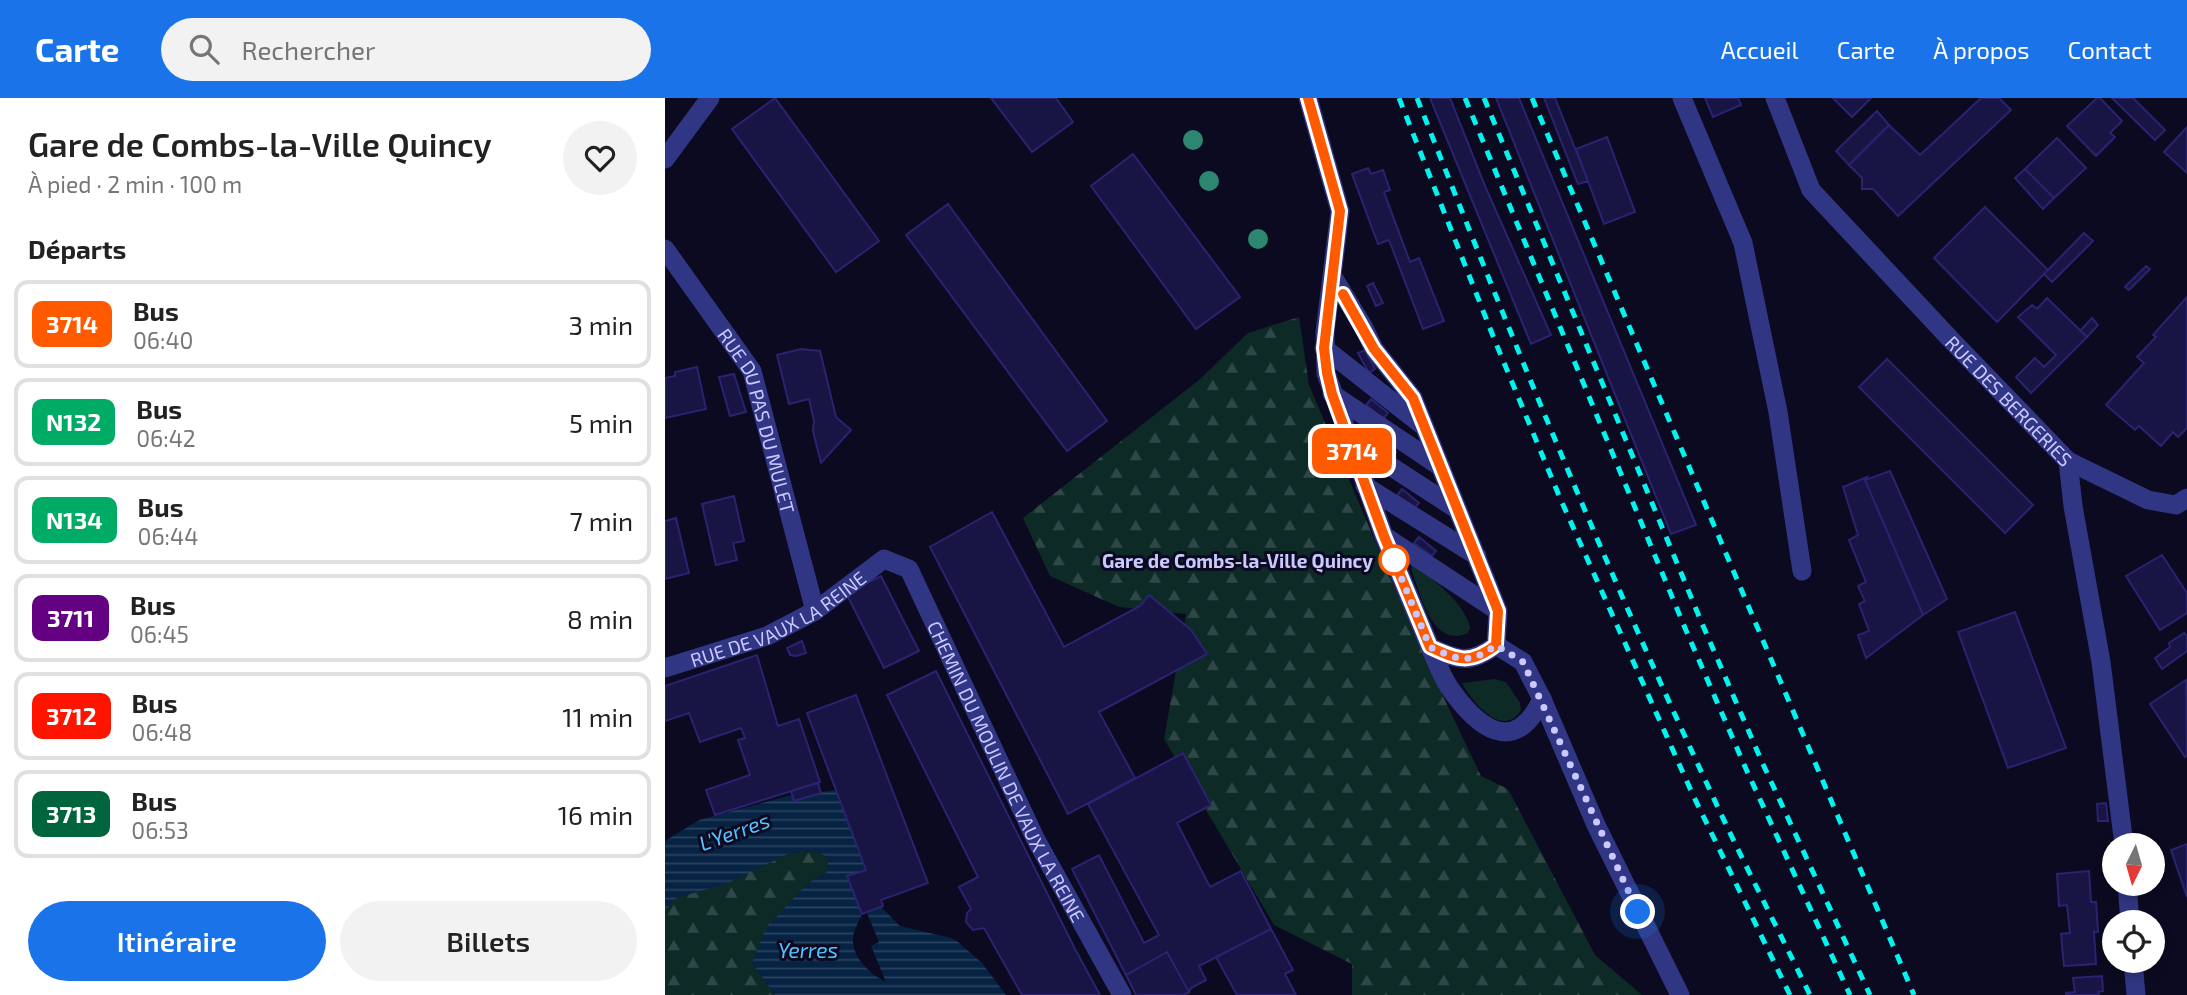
<!DOCTYPE html>
<html lang="fr">
<head>
<meta charset="utf-8">
<style>
  :root { --surface:#fff; --page:#f2f2f2; --text:#222; --muted:#767676; --line:#e0e0e0; --accent:#1a73e8 }
  body { margin:0; font-family:"Exo 2",sans-serif; background:var(--page); color:var(--text); height:100vh; display:flex; flex-direction:column; font-size:26px; white-space:nowrap }
  * { box-sizing:border-box; margin:0 }
  p { font-size:23px; color:var(--muted) }
  .icon { flex:none; width:38px; height:38px; fill:none; stroke:currentColor; stroke-width:2; stroke-linecap:round; stroke-linejoin:round }
  .map { position:relative; flex:1; overflow:hidden }
  .sheet { display:flex; flex-direction:column; background:var(--surface); width:665px }
  .sheet>* { flex:none }
  .badge { padding:0 14px; border-radius:10px; font-size:24px; line-height:46px }
  .needle { width:46px; rotate:185deg }
  .fabs { position:absolute; left:1437px; top:735px; display:grid; gap:14px }
  .fabs a { display:grid; place-items:center; width:63px; height:63px; border-radius:50%; background:var(--surface); box-shadow:0 4px 10px #0003; font-size:35px }
  .you { position:absolute; width:35px; height:35px; margin:-18px; border:5px solid #fff; border-radius:50%; background:#1a73e8; box-shadow:0 0 0 10px #1a73e833 }
  .map>.badge { position:absolute; translate:-50% -50%; box-shadow:0 0 0 4px #fff }
  h2 { padding:0 28px; font-size:26px; line-height:63px }
  .round { display:grid; place-items:center; flex:none; width:74px; height:74px; border-radius:37px; background:var(--page) }
  .headline { display:flex; align-items:center; justify-content:space-between; height:119px; padding:0 28px }
  h1 { font-size:33px; font-weight:600; line-height:52px }
  .action { display:flex; gap:14px; margin-top:auto; padding:14px 28px }
  .action a { flex:1; height:80px; border-radius:42px; background:var(--accent); color:#fff; font-size:28px; font-weight:600; line-height:80px; text-align:center }
  .action a+a { background:var(--page); color:var(--text) }
  ul { padding:0; list-style:none }
  li { display:flex; align-items:center; gap:21px; height:88px; margin:0 14px 10px; padding:0 14px; border:4px solid var(--line); border-radius:14px }
  li div { flex:1 }
  li b { display:block; font-size:26px }
  li em { font-style:normal }
  li .badge { min-width:77px; font-weight:700; text-align:center }
  header { display:flex; align-items:center; gap:42px; box-sizing:border-box; height:98px; padding:0 35px; background:var(--accent); color:#fff }
  header strong { font-size:33px }
  nav { display:flex; gap:38px; margin-inline-start:auto; font-size:24px }
  .search { width:490px; height:63px; background:var(--page); display:flex; align-items:center; gap:18px; box-sizing:border-box; padding:0 24px; border-radius:38px; color:var(--muted); font-size:26px }
  main { display:flex; flex:1; min-height:0 }
  .map>svg:first-child { display:block }
  .grass { fill:#0d2a26 }
  .forest { fill:url(#forest-firs) }
  .water { fill:url(#water-rules) }
  .building { fill:#181443; stroke:#2a2371; stroke-width:2 }
  .lines { fill:none; stroke-linecap:round; stroke-linejoin:round }
  .service { stroke:#303684; stroke-width:19 }
  .minor { stroke:#303684; stroke-width:19 }
  .rail { stroke:#00f4f0; stroke-width:5; stroke-dasharray:10 9; stroke-linecap:butt }
  .tree { fill:#2d866f }
  .line-casing { stroke:#fff; stroke-width:16 }
  .line { stroke:#ff5a00; stroke-width:10 }
  .walk { stroke:#c9c9ff; stroke-width:7; stroke-dasharray:0 12.6 }
  .stop-dot { fill:#fff; stroke:#ff5a00; stroke-width:3.5 }
  .labels { text-anchor:middle; dominant-baseline:central; stroke-width:6; stroke-linejoin:round; paint-order:stroke }
  .street-label { font-size:19px; fill:#c9c9ff; stroke:#0b0a20 }
  .stop-label { font-size:19px; font-weight:bold; fill:#c9c9ff; stroke:#0b0a20; text-anchor:end }
  .water-label { font-size:21px; font-style:italic; fill:#57c4ff; stroke:#0b0a20 }
</style>
</head>
<body>
<header>
<strong>Carte</strong>
<div class="search"><svg class="icon" aria-label="search" viewBox="0 0 24 24"><circle cx="10" cy="10" r="6"/><path d="M15 15l6 6"/></svg>Rechercher</div>
<nav><a>Accueil</a><a>Carte</a><a>À propos</a><a>Contact</a></nav>
</header>
<main>
<section class="sheet">
<div class="headline"><div><h1>Gare de Combs-la-Ville Quincy</h1><p>À pied · 2 min · 100 m</p></div><a class="round"><svg class="icon" aria-label="heart" viewBox="0 0 24 24"><path d="M12 20l-8-8c-3-5 5-10 8-4 3-6 11-1 8 4z"/></svg></a></div>
<h2>Départs</h2>
<ul>
<li><span class="badge" style="background:#ff5a00;color:#fff">3714</span><div><b>Bus</b><p>06:40</p></div><em>3 min</em></li>
<li><span class="badge" style="background:#00ab66;color:#fff">N132</span><div><b>Bus</b><p>06:42</p></div><em>5 min</em></li>
<li><span class="badge" style="background:#00ab66;color:#fff">N134</span><div><b>Bus</b><p>06:44</p></div><em>7 min</em></li>
<li><span class="badge" style="background:#640082;color:#fff">3711</span><div><b>Bus</b><p>06:45</p></div><em>8 min</em></li>
<li><span class="badge" style="background:#ff1400;color:#fff">3712</span><div><b>Bus</b><p>06:48</p></div><em>11 min</em></li>
<li><span class="badge" style="background:#00643c;color:#fff">3713</span><div><b>Bus</b><p>06:53</p></div><em>16 min</em></li>
</ul>
<div class="action"><a>Itinéraire</a><a>Billets</a></div>
</section>
<div class="map">
<svg width="1522" height="897" viewBox="0 0 1522 897">
  <defs>
    <pattern id="forest-firs" width="22" height="20" patternUnits="userSpaceOnUse" patternTransform="scale(1.75)"><rect width="22" height="20" fill="#0d2a26"/><path d="M5 1l3.5 6h-7zM16 11l3.5 6h-7z" fill="#2f4847"/></pattern>
    <pattern id="water-rules" width="6" height="5" patternUnits="userSpaceOnUse" patternTransform="scale(1.75)"><rect width="6" height="5" fill="#062343"/><path d="M0 2.5h6" fill="none" stroke="#29425f"/></pattern>
  </defs>
  <rect width="100%" height="100%" fill="#0b0a20"/>
  <path class="grass" d="M747 468H751C770 484 799 504 805 529L803 535C767 552 755 494 746 471Z
    M830 581 841 584 855 605 856 612C838 642 806 603 797 585Z"/>
  <path class="forest" d="M634 219 644 287 758 556 816 678 843 691 930 857 977 897H687V866L609 827 499 641 521 516 454 509 385 478 358 420 534 282 583 235Z
    M148 753 163 759 162 774 143 785 87 865 110 897H0V755L101 765 125 755Z"/>
  <path class="water" d="M171 692 201 772 182 778 197 816C194 823 189 832 188 839 186 859 205 876 221 884L206 848 214 844 202 815 216 809 235 828 286 840 293 844 317 865 341 897H110L87 865 101 830 143 785 162 774 163 759 148 753 125 755 61 786 11 800 0 812V743L34 722 127 697 130 703 156 694Z"/>
  <path class="building" d="M110 0 214 143 171 174 67 31Z
    M326 0H391L408 24 367 54Z
    M765 0H785L820 88 886 237 866 246Z
    M831 0H854L1031 427 1006 436Z
    M879 0H890L923 83 913 86Z
    M1040 0H1073L1076 7 1048 19Z
    M1168 0H1206L1187 19Z
    M1316 0H1334L1346 12 1233 118 1208 91H1197V80L1184 67 1224 27 1255 57Z
    M1432 0H1435L1457 23 1445 35 1450 39 1431 58 1402 28Z
    M1447 0H1468L1500 32 1490 42Z
    M1212 13 1224 27 1184 67 1171 53Z
    M1522 29V75L1499 54Z
    M942 39 970 114 939 126 911 51Z
    M1392 40 1421 70 1389 100 1360 71Z
    M468 56 575 199 531 231 426 88Z
    M703 70 706 76 718 72 725 92 719 94 745 164 754 160 779 223 758 231 724 142 713 146 687 76Z
    M1360 71 1389 100 1378 111 1350 80Z
    M283 106 442 323 402 353 241 137Z
    M1320 109 1383 172 1332 224 1269 160Z
    M1419 135 1428 143 1387 184 1379 176Z
    M1481 168 1485 171 1464 192 1460 189Z
    M708 185 718 205 711 208 702 188Z
    M1522 199V330L1513 339 1508 334 1496 348 1474 328 1470 332 1441 307 1479 265 1472 259 1491 239 1488 237Z
    M1382 200 1422 239 1366 295 1351 279 1370 260 1379 269 1391 257 1353 219 1367 207 1372 211Z
    M1427 220 1433 227 1422 239 1415 233Z
    M136 251 155 253 171 319 186 332 156 365 148 333 149 323 144 301 124 306 112 257Z
    M700 252 710 271 704 275 693 255Z
    M1222 261 1368 407 1340 435 1194 289Z
    M32 269 41 311 0 320V280L10 278V274Z
    M69 276 81 314 65 318 54 279Z
    M706 301 723 315 718 321 701 307Z
    M714 340 731 354 727 360 709 346Z
    M1225 373 1282 501 1258 517 1200 382Z
    M1202 379 1200 382 1258 517 1201 560 1193 537 1204 533 1194 506 1200 503 1193 488 1201 484 1184 442 1193 437 1178 389Z
    M737 391 754 405 749 411 732 397Z
    M69 398 79 443 68 445 72 462 51 467 37 406Z
    M327 414 399 549 475 508 484 497 526 532 542 556 434 614 470 680 403 716 265 449Z
    M11 420 24 475 0 481V423Z
    M754 439 771 453 767 458 749 445Z
    M1497 457 1522 495V515L1495 532 1461 478Z
    M216 478 254 553 219 570 181 495Z
    M1350 514 1401 650 1343 670 1293 534Z
    M1519 535 1522 538V553L1497 571 1490 560 1505 549 1504 545Z
    M137 543 141 555 131 558 125 557 122 550Z
    M92 557 113 628 134 621 155 684 50 717 41 692 85 677 73 642 80 640 76 630 35 644 24 615 0 623V588Z
    M271 573 410 851 435 897H357L319 830 308 832 301 824 302 815 306 811 294 789 313 779 222 597Z
    M1521 582 1522 658 1520 659 1485 606Z
    M191 597 263 785 216 802 218 808 197 816 182 778 201 772 142 615Z
    M518 655 546 707 512 725 545 789 576 773 606 831 534 868 541 882 526 890 524 894 502 854 461 877 407 771 434 757 479 845 494 837 423 706Z
    M153 685 156 695 129 703 126 693Z
    M1441 705 1443 723H1433L1432 706Z
    M1522 746V799L1506 752Z
    M1424 773 1426 804H1431L1433 834H1429L1431 866 1399 868 1396 836 1405 835 1402 807 1394 808 1392 776Z
    M606 831 628 872 620 876 631 897H572L551 859Z
    M502 854 524 894 518 897H471L461 877Z
    M1437 878 1438 893 1433 894 1434 897H1401V895L1410 894 1408 880Z"/>
  <g class="lines">
    <path class="service" d="M1017 0 1078 145 1113 314 1137 473
      M668 179 699 230 709 251 748 300 833 513 831 547
      M659 250 757 327
      M667 296 776 369
      M682 340 793 412
      M700 388 812 458
      M719 438 833 513"/>
    <g class="minor">
      <path d="M643 0 675 113 660 234 661 275 719 438 765 549C793 562 805 567 831 547L858 564 877 601 931 727 1015 897"/>
      <path id="s1" d="M1110 0 1146 92 1290 246 1403 363 1483 402 1511 407 1522 400"/>
      <path d="M0 61 45 0"/>
      <path id="s2" d="M0 151 87 273 150 513"/>
      <path d="M1403 363 1408 408 1436 564 1459 747"/>
      <path d="M765 549C771 562 776 577 784 589 811 628 849 661 877 601"/>
      <path id="s3" d="M0 570 102 538 150 513 219 461 244 471 370 740 457 897"/>
      <path d="M1462 786 1465 824"/>
      <path d="M1468 863 1471 897"/>
    </g>
    <path class="rail" d="M734 0 830 243 895 400 1028 697 1125 897
      M752 0C843 231 937 462 1043 688 1075 758 1111 827 1145 897
      M800 0 1020 530 1081 671 1185 897
      M819 0 1036 523 1097 664 1205 897
      M867 0 1249 897"/>
  </g>
  <g class="tree">
    <circle cx="528" cy="42" r="10"/>
    <circle cx="544" cy="83" r="10"/>
    <circle cx="593" cy="141" r="10"/>
  </g>
  <g class="lines">
    <defs>
      <path id="line" d="M643 0 675 113 659 250 662 275 667 296 719 438 765 549C793 562 805 567 831 547L833 513 748 300 709 251 678 196"/>
    </defs>
    <use href="#line" class="line-casing"/>
    <use href="#line" class="line"/>
    <path class="walk" d="M729 462 728 460 765 549C793 562 805 567 831 547L858 564 973 814"/>
  </g>
  <circle class="stop-dot" cx="729" cy="462" r="14"/>
  <g class="labels">
    <g class="street-label">
      <text stroke="none"><textPath href="#s1" startOffset="388">RUE DES BERGERIES</textPath></text>
      <text stroke="none"><textPath href="#s2" startOffset="198">RUE DU PAS DU MULET</textPath></text>
      <text stroke="none"><textPath href="#s3" startOffset="124">RUE DE VAUX LA REINE</textPath></text>
      <text stroke="none"><textPath href="#s3" startOffset="499">CHEMIN DU MOULIN DE VAUX LA REINE</textPath></text>
    </g>
    <g class="stop-label">
      <text x="708" y="462">Gare de Combs-la-Ville Quincy</text>
    </g>
    <g class="water-label">
      <text transform="translate(69 733) rotate(-20)">L'Yerres</text>
      <text x="143" y="851">Yerres</text>
    </g>
  </g>
</svg>
<div class="fabs">
<a><svg class="needle" viewBox="-14 -14 28 28"><path d="M0-13l5 13h-10z" fill="#e53935"/><path d="M0 13l5-13h-10z" fill="#767676"/></svg></a>
<a><svg class="icon" aria-label="locate" viewBox="0 0 24 24"><circle cx="12" cy="12" r="6"/><path d="M12 2v4M12 18v4M2 12h4M18 12h4"/></svg></a>
</div>
<div class="you" style="left:973px;top:814px"></div>
<b class="badge" style="left:687px;top:353px;background:#ff5a00;color:#fff">3714</b>
</div>
</main>
</body>
</html>
